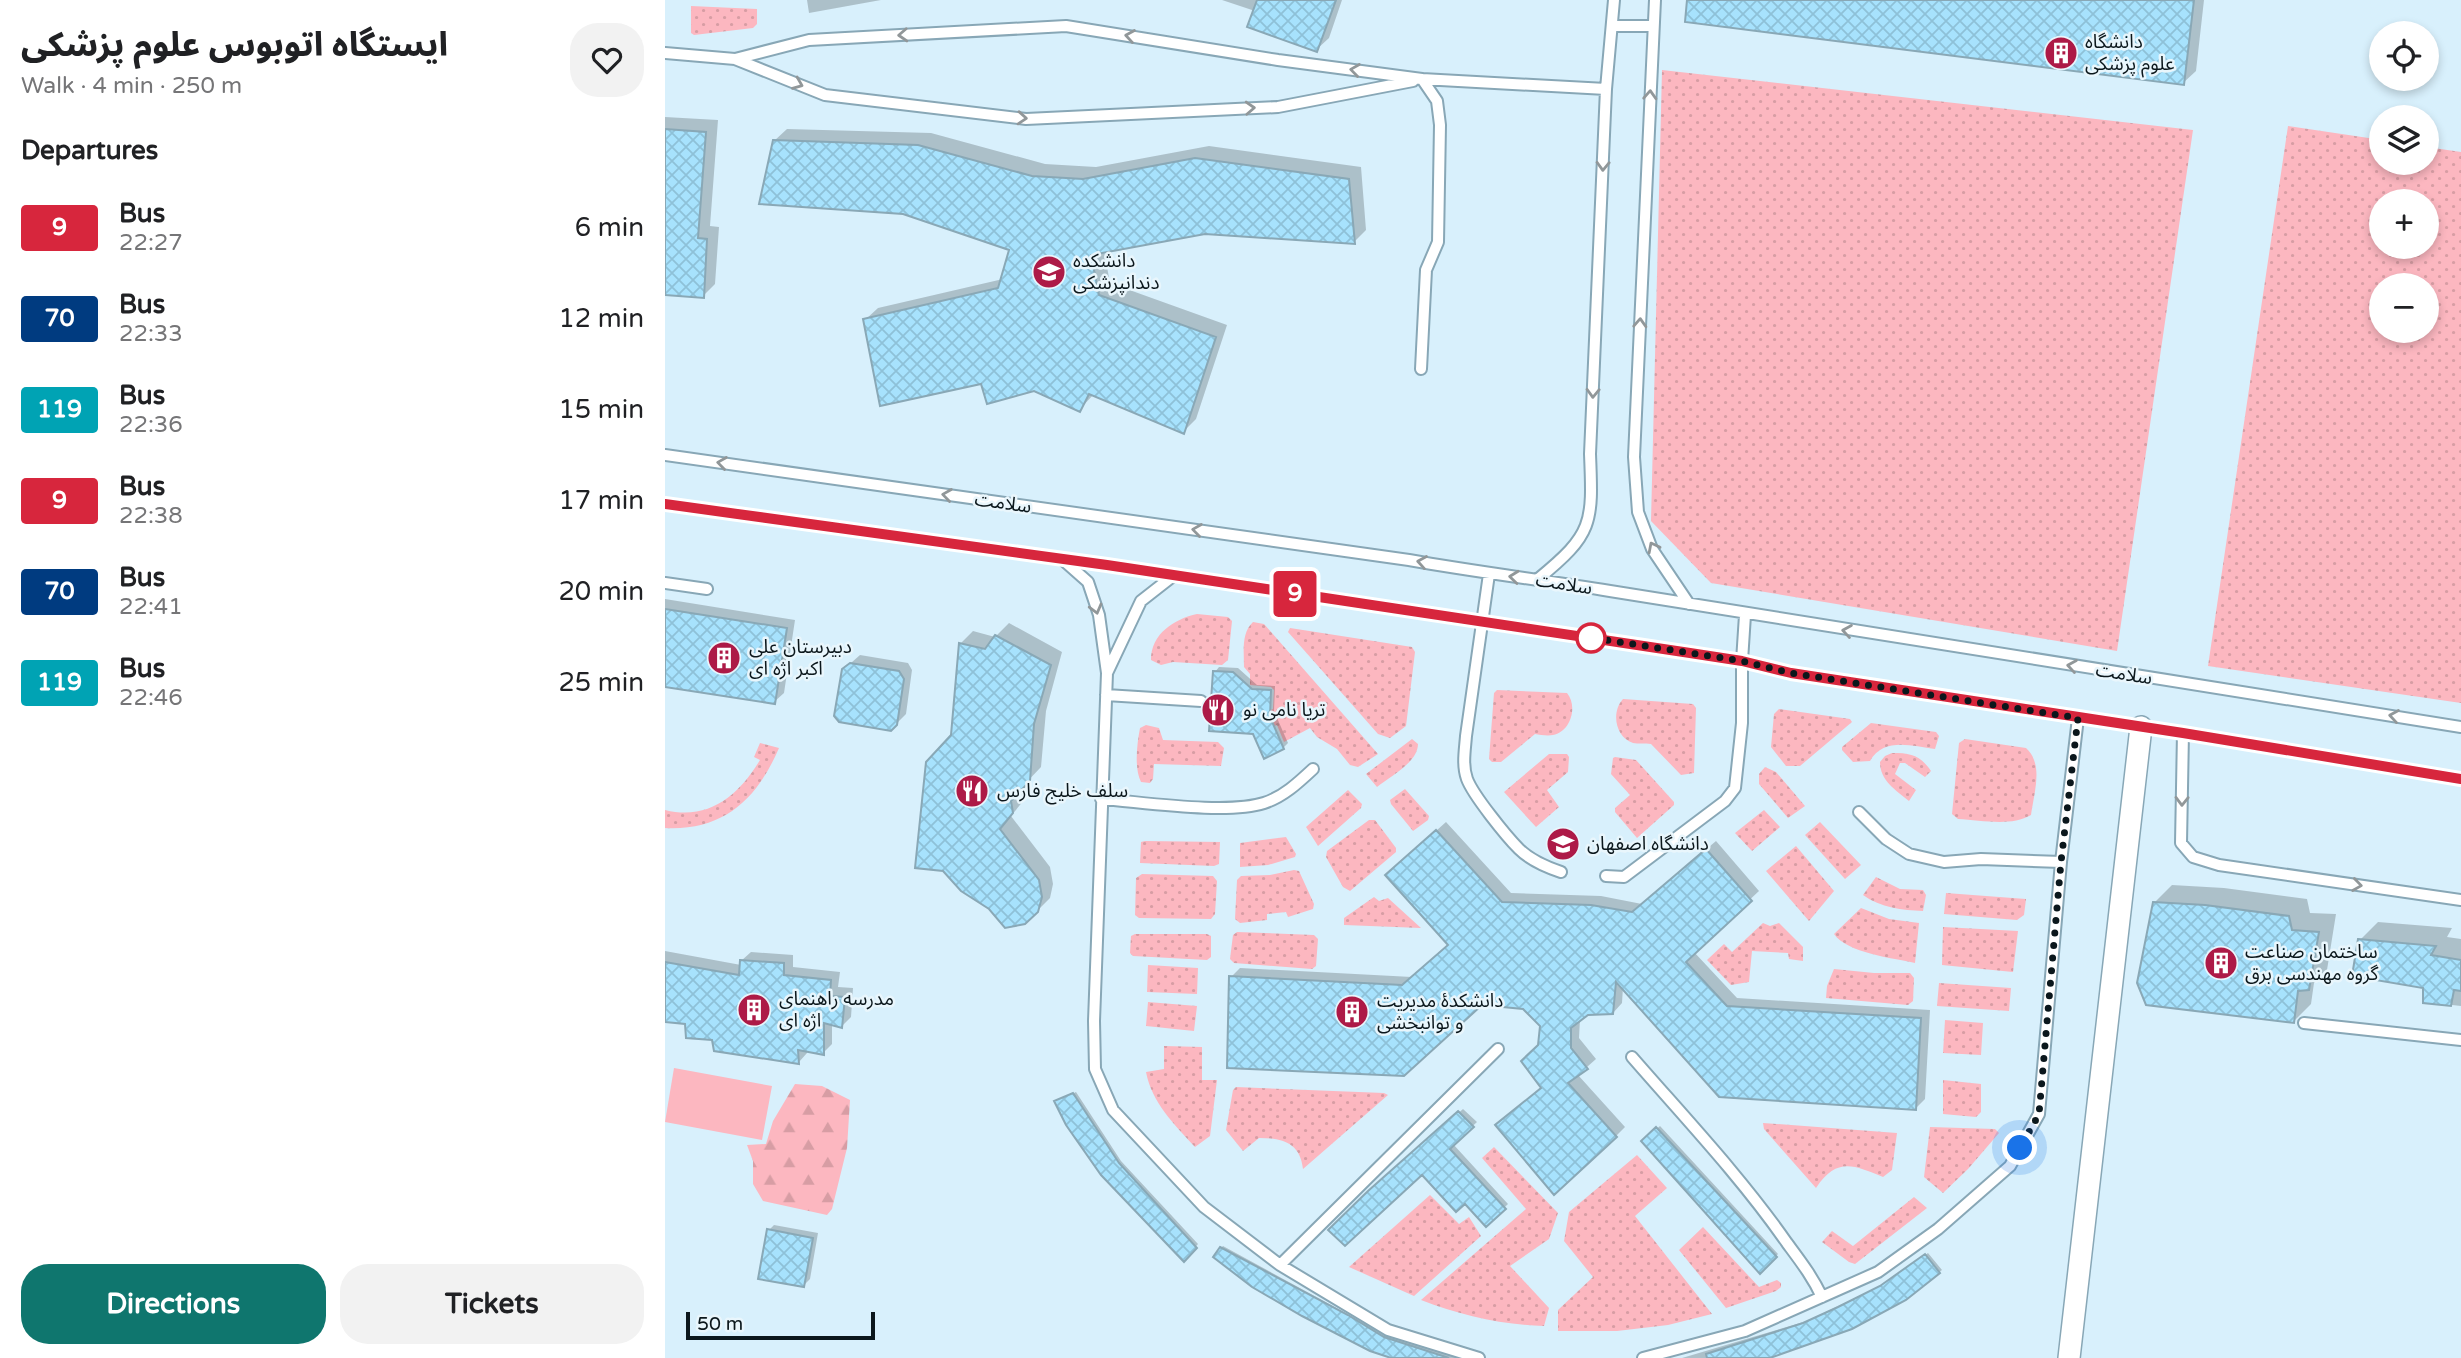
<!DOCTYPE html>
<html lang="en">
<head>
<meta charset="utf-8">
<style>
  :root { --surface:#fff; --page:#f2f2f2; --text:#202124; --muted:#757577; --accent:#0f766e }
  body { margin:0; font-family:"Varela Round","Noto Sans Arabic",sans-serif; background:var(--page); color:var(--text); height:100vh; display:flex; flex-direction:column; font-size:26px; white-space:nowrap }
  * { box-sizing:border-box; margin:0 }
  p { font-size:23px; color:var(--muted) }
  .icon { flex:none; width:38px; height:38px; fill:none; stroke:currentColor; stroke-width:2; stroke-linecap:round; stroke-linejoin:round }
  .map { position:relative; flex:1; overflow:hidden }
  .details { display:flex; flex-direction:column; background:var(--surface); width:665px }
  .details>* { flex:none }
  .badge { padding:0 14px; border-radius:5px; font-size:24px; line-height:46px }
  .controls { position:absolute; left:1704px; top:21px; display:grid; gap:14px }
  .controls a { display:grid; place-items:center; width:70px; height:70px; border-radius:50%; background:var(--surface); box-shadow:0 4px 10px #0003; font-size:35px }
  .scale { position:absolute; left:21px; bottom:18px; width:189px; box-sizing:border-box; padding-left:7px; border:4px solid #0b171c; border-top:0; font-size:19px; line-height:24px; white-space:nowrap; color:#0b171c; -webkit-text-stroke:5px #e9f6fc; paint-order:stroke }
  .you { position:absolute; width:35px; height:35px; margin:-18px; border:5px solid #fff; border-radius:50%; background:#1a73e8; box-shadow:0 0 0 10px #1a73e833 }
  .map>.badge { position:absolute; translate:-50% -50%; box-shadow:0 0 0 4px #fff }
  h2 { padding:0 21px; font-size:26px; line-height:63px }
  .round { display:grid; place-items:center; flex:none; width:74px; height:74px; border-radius:28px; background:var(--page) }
  .overview { display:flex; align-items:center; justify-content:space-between; height:119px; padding:0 21px }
  h1 { font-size:33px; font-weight:800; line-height:52px }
  .action { display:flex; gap:14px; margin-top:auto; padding:14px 21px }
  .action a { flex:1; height:80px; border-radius:28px; background:var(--accent); color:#fff; font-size:28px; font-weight:800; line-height:80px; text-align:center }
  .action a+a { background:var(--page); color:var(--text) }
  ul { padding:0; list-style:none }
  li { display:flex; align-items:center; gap:21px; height:91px; padding:0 21px }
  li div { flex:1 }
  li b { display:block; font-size:26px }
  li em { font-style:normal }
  li .badge { min-width:77px; font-weight:700; text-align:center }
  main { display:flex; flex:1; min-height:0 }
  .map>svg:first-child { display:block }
  .built { fill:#d8f0fc; fill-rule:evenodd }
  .grass { fill:url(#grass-dots); fill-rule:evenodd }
  .forest { fill:url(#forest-firs) }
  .garden { fill:#fcb7c0 }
  .shadow { fill:#0003 }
  .building { fill:url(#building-cross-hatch); stroke:#89a8b6; stroke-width:2 }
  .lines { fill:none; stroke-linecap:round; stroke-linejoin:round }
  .service-casing { stroke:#88a7b6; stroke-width:14 }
  .minor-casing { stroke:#88a7b6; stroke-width:24 }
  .service { stroke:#fff; stroke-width:10 }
  .minor { stroke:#fff; stroke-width:21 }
  .oneway { stroke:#919799 }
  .line-casing { stroke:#fff; stroke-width:16 }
  .line { stroke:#d7263d; stroke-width:10 }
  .walk { stroke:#0b171c; stroke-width:7; stroke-dasharray:0 12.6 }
  .stop-dot { fill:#fff; stroke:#d7263d; stroke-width:3.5 }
  .labels { text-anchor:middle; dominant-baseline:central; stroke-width:5; stroke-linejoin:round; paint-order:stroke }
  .poi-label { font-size:19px; fill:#0b171c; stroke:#e9f6fc; text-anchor:start }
  .street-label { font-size:19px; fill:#0b171c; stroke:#e9f6fc }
</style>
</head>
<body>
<main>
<section class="details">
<div class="overview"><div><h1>ایستگاه اتوبوس علوم پزشکی</h1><p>Walk · 4 min · 250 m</p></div><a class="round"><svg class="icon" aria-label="heart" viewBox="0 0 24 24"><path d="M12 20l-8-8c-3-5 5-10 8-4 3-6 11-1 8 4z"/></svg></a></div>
<h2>Departures</h2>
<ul>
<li><span class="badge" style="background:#d7263d;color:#fff">9</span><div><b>Bus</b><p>22:27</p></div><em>6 min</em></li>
<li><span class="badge" style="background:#003b80;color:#fff">70</span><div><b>Bus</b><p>22:33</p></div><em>12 min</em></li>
<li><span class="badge" style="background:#00a3b4;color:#fff">119</span><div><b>Bus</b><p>22:36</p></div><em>15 min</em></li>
<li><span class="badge" style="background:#d7263d;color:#fff">9</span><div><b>Bus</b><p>22:38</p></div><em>17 min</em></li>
<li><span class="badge" style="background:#003b80;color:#fff">70</span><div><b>Bus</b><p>22:41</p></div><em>20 min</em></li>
<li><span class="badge" style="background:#00a3b4;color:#fff">119</span><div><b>Bus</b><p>22:46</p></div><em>25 min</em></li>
</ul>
<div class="action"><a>Directions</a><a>Tickets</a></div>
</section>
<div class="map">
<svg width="1796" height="1358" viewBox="0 0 1796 1358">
  <defs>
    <pattern id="grass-dots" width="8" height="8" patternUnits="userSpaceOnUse" patternTransform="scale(1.75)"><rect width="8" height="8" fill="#fcb7c0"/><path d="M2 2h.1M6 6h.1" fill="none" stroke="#d79da4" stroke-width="1.8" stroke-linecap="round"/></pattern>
    <pattern id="forest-firs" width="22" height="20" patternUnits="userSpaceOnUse" patternTransform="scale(1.75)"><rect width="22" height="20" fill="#fcb7c0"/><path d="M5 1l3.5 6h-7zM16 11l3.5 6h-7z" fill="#d79da4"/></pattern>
    <pattern id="building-cross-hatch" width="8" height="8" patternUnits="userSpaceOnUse" patternTransform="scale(1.75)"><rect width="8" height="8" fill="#a7e2fd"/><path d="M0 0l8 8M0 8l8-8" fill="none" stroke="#8ec1d8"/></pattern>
  </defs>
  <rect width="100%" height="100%" fill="#e9f6fc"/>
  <path class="built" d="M0 0H1796V1358H0ZM1717 33H1762V79H1717ZM1717 117H1762V163H1717ZM1717 201H1762V247H1717ZM1717 285H1762V331H1717Z"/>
  <path class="grass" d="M26 6 92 9V24L88 28 29 35 26 33Z
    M997 70 1528 130 1452 651 1046 583 986 521Z
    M1623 126 1717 140V163H1762V147L1796 152V703L1543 666ZM1717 201H1762V247H1717ZM1717 285H1762V331H1717Z
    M532 614 563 617 567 621 563 660 557 665 508 662 496 665 486 660C486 634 509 619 532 614Z
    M588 622 599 624 713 754 693 767 685 765 672 749 652 737 645 728 619 742 612 725 590 735 599 713 608 709 609 690 606 687 585 685V674L579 667C579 652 576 633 588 622Z
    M625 628 747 647 750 652 741 726 725 738 713 734 623 632Z
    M832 690 902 693C913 706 906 732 888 735 883 736 875 735 870 734L836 762H827L824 759 829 693Z
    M958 699 1028 704 1031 708 1029 773 1016 775 986 744C980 743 973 744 968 743 950 737 946 712 958 699Z
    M1114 709 1185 719 1187 722 1135 766H1121L1106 747 1109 714Z
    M1206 723 1271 732 1274 736 1270 749C1246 746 1219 737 1205 761L1188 762 1177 750V747Z
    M481 725 494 728 498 740 553 742 559 748 556 766 489 764 488 779 485 783 476 782C469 768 472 744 475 728Z
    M747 739 753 744C753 762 726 776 712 787L701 774Z
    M1300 739 1361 748C1379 764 1369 793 1366 815 1346 827 1316 820 1293 819L1287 814 1294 743Z
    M95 743 114 748C92 799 59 831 0 828V810C44 821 74 795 95 760L89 757Z
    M1227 753C1246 753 1255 755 1266 771L1260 777 1240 763H1235L1230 774 1251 790 1244 801C1231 790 1215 781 1215 762L1220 756Z
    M884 754H902L904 757 903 772 882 790 894 807 871 827 839 792Z
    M950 757 971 760 1009 802V805L972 838 950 812V808L965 795 946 774 948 758Z
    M1100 767 1111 772 1140 806 1123 818 1094 784V774Z
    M740 789 764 816 763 820 748 831 726 804 725 800Z
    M683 790 697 804 696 808 653 846 641 827Z
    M1099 810 1115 827 1087 851 1070 833Z
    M704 820H710L731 848V852L685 891 678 887 661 857 662 851Z
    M1155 822 1196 865 1180 879 1140 835Z
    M621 837 631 854 630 857 603 865 575 867V843Z
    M480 841 555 842 554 864 549 866 475 863 476 842Z
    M1131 846 1169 891 1144 921 1101 871Z
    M629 870 634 871 649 904 648 909 623 917 621 912 602 914V920L575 923 570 919 572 880 576 876 605 875Z
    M477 874 548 876 552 881 550 914 546 919 474 918 470 915 471 878Z
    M1211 877 1235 889 1258 890 1261 895 1258 911C1237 910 1216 908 1198 895Z
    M1281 893 1361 899 1359 915 1352 920 1279 914Z
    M709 897 714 901 723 898 756 928 679 925V918Z
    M1196 908 1224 919 1254 923 1250 963C1228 958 1182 953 1169 934Z
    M1098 923 1105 926 1114 923 1138 947V961L1124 959 1123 953 1087 951 1084 982 1066 985 1042 960 1059 944 1067 952Z
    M1278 927 1353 931 1348 972 1277 965Z
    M572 932 649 935 653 939 651 966 647 969 569 963 565 959 568 935Z
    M470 934H542L546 936V957L542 960 468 956 465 953 466 936Z
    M483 965 533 968 532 994 482 992Z
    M1169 969 1209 973H1245L1249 978 1248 1001 1243 1005 1161 998 1162 986Z
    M1274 983 1346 988 1344 1011 1272 1006Z
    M483 1002 532 1006 529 1031 481 1026Z
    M1280 1020 1318 1023 1316 1055 1278 1053Z
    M499 1046 537 1047V1080H552L545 1136 530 1147C509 1124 487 1103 481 1072L499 1069Z
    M1278 1080 1316 1084V1112L1311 1117 1278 1114Z
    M571 1087 719 1093 723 1095 638 1169C635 1142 617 1138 594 1138L578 1151 561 1130 568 1090Z
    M1098 1123 1232 1133 1227 1170 1218 1177C1188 1165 1172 1157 1151 1188L1099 1129Z
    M1265 1127 1330 1129 1334 1133 1303 1169 1278 1193 1259 1177Z
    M829 1147 893 1213 884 1239 845 1266 884 1308 879 1326C837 1325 795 1315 756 1300L861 1209 817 1158Z
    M972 1155 1002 1188 970 1216 1047 1314 1003 1325 952 1331H893V1310L928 1277 899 1241 904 1212Z
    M765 1195 794 1224 804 1217 816 1236 749 1296 684 1267Z
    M1249 1197 1262 1208 1190 1264 1184 1262 1157 1242 1167 1231 1188 1246Z
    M1038 1227 1094 1287 1112 1280 1116 1283V1287L1111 1291 1061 1308 1014 1250Z"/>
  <path class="forest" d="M130 1084 157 1086 185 1100 182 1148 167 1209 162 1215 98 1201 88 1184V1161L82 1145 101 1144 108 1121Z"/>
  <path class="garden" d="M9 1068 107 1086 97 1140 0 1122Z"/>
  <path class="shadow" d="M142 0H216L144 13Z
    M557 0H677L664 38 651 50 590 11Z
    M1024 0H1539L1531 71 1518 83Z
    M0 117 53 120 45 226 54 227 50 284 38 296 0 294Z
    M122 129 266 133 380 164 431 167 544 146 696 167 701 230 689 242 540 233 439 251 445 283 562 325 531 419 518 432 429 394 414 410 369 389 317 381 200 320 213 308 338 279 347 249 109 141Z
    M0 599 130 620 119 693 109 702 0 685Z
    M344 623 397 652 381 711 376 767 357 787 359 800 346 816 385 867 388 884 385 898 372 911 288 736 296 643 308 631 330 637Z
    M195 655 243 663 247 670 241 714 226 729 178 670Z
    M554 667 573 668 592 685 610 686 609 711 623 743 618 748 589 732 550 672Z
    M781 822 846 893 936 896 977 904 1051 841 1094 891 1029 952 1072 998 1265 1010 1260 1099 1251 1108 958 987 957 1003 948 1013H922L915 1019 914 1038 931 1059 913 1075 960 1127 951 1136 878 1087 876 1025 858 1007 566 977 575 968 747 977 785 944 732 866Z
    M1507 885 1559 888 1642 899 1645 913 1671 914 1662 970 1649 983 1646 1004 1628 1022 1489 903Z
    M1713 922 1787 928 1782 937 1796 939V1006L1760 1002 1759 986 1695 940Z
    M0 951 76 965V961L86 952 128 955V967L175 972 173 987 188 988 186 1017 177 1026 167 1024V1044L158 1053 142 1050V1053L134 1062 49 1039 21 1023 0 1021Z
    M411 1092 456 1161 533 1244 519 1260 391 1102Z
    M798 1109 812 1122 788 1144 843 1204 821 1225 800 1201 757 1173 709 1187Z
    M995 1126 1113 1254 1095 1272 978 1141Z
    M109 1225 153 1233 145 1279 139 1285 104 1230Z
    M558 1246 723 1336 796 1358H732L556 1248Z
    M1263 1253 1277 1270 1240 1299 1099 1358H1017L1142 1321 1219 1284Z"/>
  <path class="building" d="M592 0H671L652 52 582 27Z
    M1022 0H1529L1519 85 1020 22Z
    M0 129 41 132 33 238 42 239 39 298 0 295Z
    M108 140 253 145 367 176 418 179 530 158 684 179 690 244 540 234 426 255 434 295 551 337 519 434 424 394 415 412 369 391 322 404 316 384 215 406 198 319 333 288 344 250 238 214 94 204Z
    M0 609 122 628 110 704 0 687Z
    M330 635 386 665 369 724 365 781 346 801 348 813 335 829 374 880 377 897 373 912 360 924 340 928 324 909 296 891 278 871 250 868 261 762 286 735 294 643 320 649Z
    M185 663 234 671 239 679 232 725 226 731 174 722 169 716 177 669Z
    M548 671 568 672 587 689 606 690 605 717 619 749 599 759 588 734 544 731Z
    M771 830 837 902 926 905 967 912 1041 849 1087 901 1021 962 1062 1006 1256 1018 1251 1110 1054 1097 951 982 948 1014 923 1015 906 1028V1048L923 1069 903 1083 952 1137 889 1195 830 1125 876 1088 856 1061 873 1045 875 1026 858 1009 817 1005 739 1076 562 1068 564 976 737 985 783 945 720 875Z
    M1488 902 1540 905 1624 916 1627 930 1654 932 1644 990 1633 991 1629 1023 1481 1005 1472 983Z
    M1693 939 1771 946 1766 955 1796 960V991L1789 990 1786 1006 1758 1003V988L1687 976Z
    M75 960 119 963V975L166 980 165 996 180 997 177 1028 159 1023V1055L133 1050 134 1064 49 1051 47 1040 21 1038 20 1024 0 1022V962L74 975Z
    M408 1093 454 1163 532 1248 519 1262 436 1175 401 1125 389 1101Z
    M793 1111 809 1127 785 1149 841 1209 821 1227 800 1204 791 1212 757 1175 680 1246 663 1230 703 1191Z
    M991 1127 1112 1257 1095 1274 976 1141Z
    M102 1229 148 1238 139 1287 93 1279Z
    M555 1247 683 1315 719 1337 784 1358H726L705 1351 637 1316 587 1287 548 1257Z
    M1260 1254 1275 1273 1241 1300 1187 1329 1105 1358H1042L1041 1354 1138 1323 1173 1307 1215 1286Z"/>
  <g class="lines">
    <defs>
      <path id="service" d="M990 0 969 457 973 512 987 549 1024 604
        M947 26H988
        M0 53 70 59 160 95 361 119 613 107 748 81
        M70 59 144 40 401 26 613 60 757 79 941 89
        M756 369 761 270 773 242 775 125 772 101 757 79
        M0 455 744 560C811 572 878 580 945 591 1228 638 1512 682 1796 727
        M0 504 442 565 1077 661 1126 673 1518 733 1796 779
        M397 559 423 582 434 615 442 673 429 1021 430 1069 448 1110 539 1207 615 1265 723 1330 814 1358
        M824 574 801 736C800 750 797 765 802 779 808 795 841 836 854 849 865 860 881 867 896 872
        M873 579C928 534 928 524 925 454L941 89 949 0
        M0 583 42 589
        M442 673 476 601 508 576
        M441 695 536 701
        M1518 733 1516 843 1528 857 1554 865 1796 900
        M436 799C478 802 561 815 599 803 618 797 633 783 648 769
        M1194 812 1221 839 1244 854 1279 862 1316 859 1396 862
        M941 876 959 877 1060 801 1070 788 1077 723V661L1080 615
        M1639 1023 1796 1040
        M967 1057C1020 1118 1076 1177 1122 1243 1136 1262 1147 1276 1157 1297
        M615 1265 833 1049
        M978 1358 1080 1331 1213 1272 1273 1229 1345 1166 1374 1114 1396 862 1413 718"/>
      <path id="minor" d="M1404 1358 1476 727"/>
    </defs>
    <use href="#service" class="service-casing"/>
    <use href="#minor" class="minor-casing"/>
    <use href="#service" class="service"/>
    <use href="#minor" class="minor"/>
  </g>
  <defs><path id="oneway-chevron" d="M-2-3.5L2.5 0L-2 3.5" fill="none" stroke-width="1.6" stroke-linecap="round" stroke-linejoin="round" transform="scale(1.75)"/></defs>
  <g class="oneway">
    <use href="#oneway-chevron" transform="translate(238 35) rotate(177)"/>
    <use href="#oneway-chevron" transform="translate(465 36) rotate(-171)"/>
    <use href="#oneway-chevron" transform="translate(690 70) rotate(-172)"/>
    <use href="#oneway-chevron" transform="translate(133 84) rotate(22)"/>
    <use href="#oneway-chevron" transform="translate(985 95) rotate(-87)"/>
    <use href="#oneway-chevron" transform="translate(585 108) rotate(-3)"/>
    <use href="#oneway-chevron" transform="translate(357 118) rotate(4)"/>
    <use href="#oneway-chevron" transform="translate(938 166) rotate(92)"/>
    <use href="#oneway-chevron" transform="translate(975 323) rotate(-87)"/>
    <use href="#oneway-chevron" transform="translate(928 393) rotate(92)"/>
    <use href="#oneway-chevron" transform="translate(57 463) rotate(-172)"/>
    <use href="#oneway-chevron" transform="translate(282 495) rotate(-172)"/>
    <use href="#oneway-chevron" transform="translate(532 530) rotate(-172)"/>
    <use href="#oneway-chevron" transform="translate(988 547) rotate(-117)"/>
    <use href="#oneway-chevron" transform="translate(757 562) rotate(-170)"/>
    <use href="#oneway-chevron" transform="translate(849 577) rotate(-174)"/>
    <use href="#oneway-chevron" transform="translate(431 609) rotate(75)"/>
    <use href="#oneway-chevron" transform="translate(1182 631) rotate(-171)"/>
    <use href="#oneway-chevron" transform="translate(1407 666) rotate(-171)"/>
    <use href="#oneway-chevron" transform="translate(1729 716) rotate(-171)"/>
    <use href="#oneway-chevron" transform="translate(1517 801) rotate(91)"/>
    <use href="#oneway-chevron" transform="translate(1692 885) rotate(8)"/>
  </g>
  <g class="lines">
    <defs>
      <path id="line" d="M0 504 442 565 1025 653 1077 661 1126 673 1518 733 1796 779"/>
    </defs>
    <use href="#line" class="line-casing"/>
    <use href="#line" class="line"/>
    <path class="walk" d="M926 638 922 637 1077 661 1126 673 1413 718 1396 862 1374 1114 1355 1148"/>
  </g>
  <defs>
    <symbol id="building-disc" viewBox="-11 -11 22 22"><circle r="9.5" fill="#ad1a47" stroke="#e9f6fc"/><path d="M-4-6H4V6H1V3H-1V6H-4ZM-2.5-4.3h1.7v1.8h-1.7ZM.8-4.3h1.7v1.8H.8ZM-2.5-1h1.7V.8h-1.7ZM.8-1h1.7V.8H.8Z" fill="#fff"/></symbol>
    <symbol id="university-disc" viewBox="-11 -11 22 22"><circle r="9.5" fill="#ad1a47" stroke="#e9f6fc"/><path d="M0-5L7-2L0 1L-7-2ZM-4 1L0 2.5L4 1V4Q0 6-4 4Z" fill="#fff"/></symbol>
    <symbol id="restaurant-disc" viewBox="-11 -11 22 22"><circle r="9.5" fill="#ad1a47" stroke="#e9f6fc"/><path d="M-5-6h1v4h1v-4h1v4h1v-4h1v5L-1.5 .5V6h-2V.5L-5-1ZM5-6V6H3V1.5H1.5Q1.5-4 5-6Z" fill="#fff"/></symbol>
  </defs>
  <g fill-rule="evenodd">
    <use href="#building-disc" x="1377" y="34" width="38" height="38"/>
    <use href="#university-disc" x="365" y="253" width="38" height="38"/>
    <use href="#building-disc" x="40" y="639" width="38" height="38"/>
    <use href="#restaurant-disc" x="534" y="691" width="38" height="38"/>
    <use href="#restaurant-disc" x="288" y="772" width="38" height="38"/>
    <use href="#university-disc" x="879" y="825" width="38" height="38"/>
    <use href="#building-disc" x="1537" y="944" width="38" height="38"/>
    <use href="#building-disc" x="70" y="991" width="38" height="38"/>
    <use href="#building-disc" x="668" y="993" width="38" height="38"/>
  </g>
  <circle class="stop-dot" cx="926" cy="638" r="14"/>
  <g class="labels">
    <g class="poi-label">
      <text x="1420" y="42">دانشگاه<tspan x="1420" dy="22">علوم پزشکی</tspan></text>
      <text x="408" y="261">دانشکده<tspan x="408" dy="22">دندانپزشکی</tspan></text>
      <text x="84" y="647">دبیرستان علی<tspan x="84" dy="22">اکبر اژه ای</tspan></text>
      <text x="578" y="710">تریا نامی نو</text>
      <text x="332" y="791">سلف خلیج فارس</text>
      <text x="922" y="844">دانشگاه اصفهان</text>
      <text x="1580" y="952">ساختمان صناعت<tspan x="1580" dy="22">گروه مهندسی برق</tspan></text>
      <text x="114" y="999">مدرسه راهنمای<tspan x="114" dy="22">اژه ای</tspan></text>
      <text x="712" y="1001">دانشکدهٔ مدیریت<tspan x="712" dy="22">و توانبخشی</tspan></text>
    </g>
    <g class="street-label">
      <text transform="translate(338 503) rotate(8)">سلامت</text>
      <text transform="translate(899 584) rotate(9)">سلامت</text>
      <text transform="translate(1459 674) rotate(9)">سلامت</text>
    </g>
  </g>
</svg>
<div class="controls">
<a><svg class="icon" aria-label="locate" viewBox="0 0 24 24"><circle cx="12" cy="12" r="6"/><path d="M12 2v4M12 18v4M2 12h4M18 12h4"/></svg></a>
<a><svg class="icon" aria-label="layers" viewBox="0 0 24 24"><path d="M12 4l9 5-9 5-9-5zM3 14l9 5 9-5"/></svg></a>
<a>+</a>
<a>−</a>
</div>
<div class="scale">50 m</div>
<div class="you" style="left:1355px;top:1148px"></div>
<b class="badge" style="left:630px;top:594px;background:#d7263d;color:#fff">9</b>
</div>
</main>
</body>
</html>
